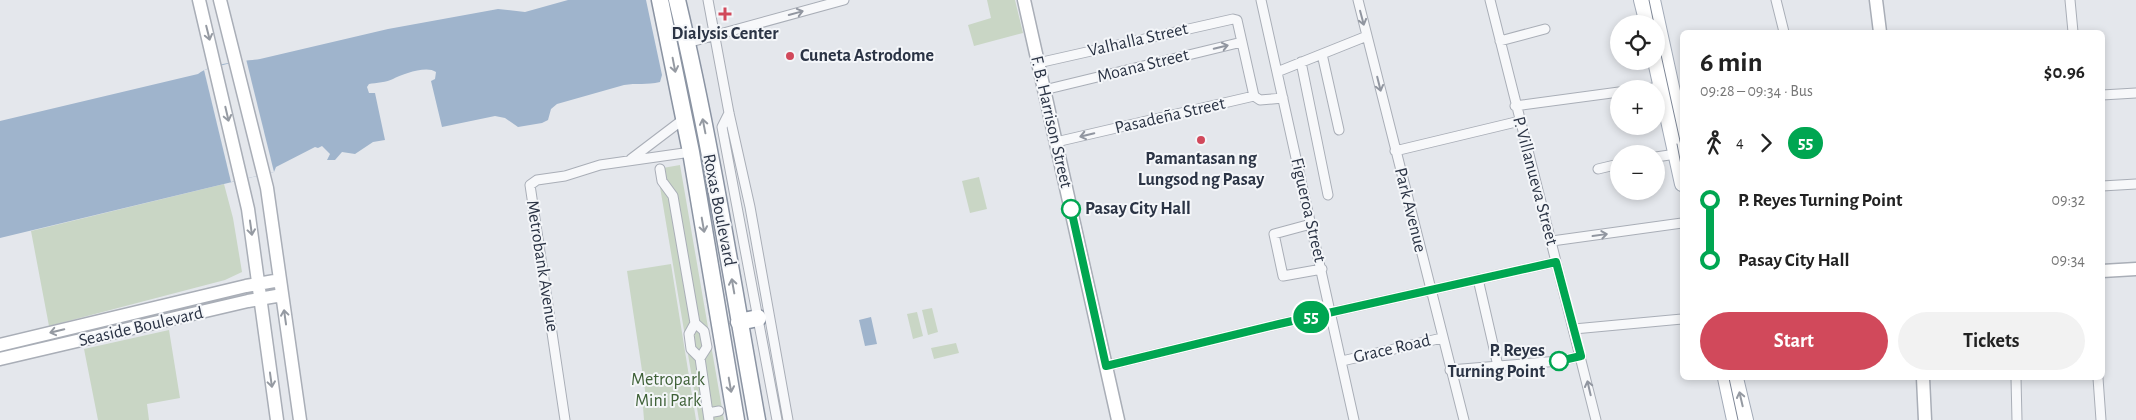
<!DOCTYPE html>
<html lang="en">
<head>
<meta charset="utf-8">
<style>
  :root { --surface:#fff; --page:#f2f2f2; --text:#222; --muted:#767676; --accent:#d1495b }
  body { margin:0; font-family:"Alegreya Sans",sans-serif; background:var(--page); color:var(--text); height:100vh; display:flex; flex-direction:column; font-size:19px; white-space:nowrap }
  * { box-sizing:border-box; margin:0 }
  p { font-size:16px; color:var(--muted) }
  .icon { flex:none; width:28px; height:28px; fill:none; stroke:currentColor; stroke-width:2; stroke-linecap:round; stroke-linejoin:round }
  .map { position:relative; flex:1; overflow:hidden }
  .sheet { position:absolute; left:1680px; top:30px; width:425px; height:350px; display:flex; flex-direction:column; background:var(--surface); border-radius:8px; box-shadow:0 2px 8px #0003 }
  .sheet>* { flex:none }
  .badge { padding:0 10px; border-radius:16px; font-size:18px; line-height:32px }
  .fabs { position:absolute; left:1610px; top:15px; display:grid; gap:10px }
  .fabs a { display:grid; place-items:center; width:55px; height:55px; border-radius:50%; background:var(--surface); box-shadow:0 2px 8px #0003; font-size:25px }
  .map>.badge { position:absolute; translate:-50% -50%; box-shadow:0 0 0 2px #fff }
  .legs { display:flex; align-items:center; gap:8px; height:55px; padding:0 20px; font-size:16px }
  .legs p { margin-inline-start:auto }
  .head { display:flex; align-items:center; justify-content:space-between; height:85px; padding:0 20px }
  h1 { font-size:28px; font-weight:600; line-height:38px }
  .primary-button { display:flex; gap:10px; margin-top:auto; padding:10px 20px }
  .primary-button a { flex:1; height:58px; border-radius:30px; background:var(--accent); color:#fff; font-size:20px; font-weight:600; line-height:58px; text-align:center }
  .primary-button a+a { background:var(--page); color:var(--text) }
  ul { padding:0 20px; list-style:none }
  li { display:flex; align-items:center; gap:18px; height:60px; font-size:19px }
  li i { display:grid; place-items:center; width:8px; height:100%; margin:0 6px; background:currentColor }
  li i::after { content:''; width:12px; height:12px; margin:-6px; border:4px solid; border-radius:50%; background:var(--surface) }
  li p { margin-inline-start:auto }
  li:first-child i { background:linear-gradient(#0000 50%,currentColor 0) }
  li:last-child i { background:linear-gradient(currentColor 50%,#0000 0) }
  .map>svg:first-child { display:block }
  .green { fill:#c9d6c5 }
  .water { fill:#9fb4cc }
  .pier { fill:#e4e7ec }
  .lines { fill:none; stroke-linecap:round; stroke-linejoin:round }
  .street-casing { stroke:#a9aeb7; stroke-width:11 }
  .secondary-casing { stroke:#a9aeb7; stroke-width:15 }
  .primary-casing { stroke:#a3abb8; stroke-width:16 }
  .highway-casing { stroke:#8b94a3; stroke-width:19 }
  .street { stroke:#f7f8fa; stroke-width:9 }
  .secondary { stroke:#fff; stroke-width:12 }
  .primary { stroke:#fff; stroke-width:14 }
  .highway { stroke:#fff; stroke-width:16 }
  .tram { stroke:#7d8696; stroke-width:1 }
  .oneway { stroke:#9196a0 }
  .oneway2 { stroke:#959aa2 }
  .line-1-casing { stroke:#fff; stroke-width:11 }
  .line-1 { stroke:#00a651; stroke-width:8 }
  .poi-dot { fill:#d1495b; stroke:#f4f6f9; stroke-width:2 }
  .stop-1-dot { fill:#fff; stroke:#00a651; stroke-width:2.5 }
  .labels { text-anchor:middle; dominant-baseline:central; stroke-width:4; stroke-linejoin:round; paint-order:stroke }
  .poi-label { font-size:18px; font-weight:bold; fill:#2b3445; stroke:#f4f6f9 }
  .street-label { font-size:18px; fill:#2b3445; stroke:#f4f6f9 }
  .stop-label { font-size:18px; font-weight:bold; fill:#2b3445; stroke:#f4f6f9; text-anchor:start }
  .park-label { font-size:18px; fill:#3f6138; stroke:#f4f6f9 }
</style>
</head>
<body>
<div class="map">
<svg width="2136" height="420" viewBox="0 0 2136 420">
  <rect width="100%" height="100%" fill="#e4e7ec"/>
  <path class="green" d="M987 0H1015L1023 33 974 46 968 25 991 18Z
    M680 165 724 420H699L657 169Z
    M979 177 987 209 970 213 962 181Z
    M224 184 233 218 242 272 225 280 49 326 31 231Z
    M671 264 696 420H644L643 407 646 397 627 271Z
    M932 308 938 332 928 335 922 310Z
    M917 312 923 336 913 339 907 314Z
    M169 330 180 398 147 404 149 420H98L84 349Z
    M956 343 959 353 934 359 931 348Z"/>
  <path class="water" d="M568 0H646L662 75 660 82C647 85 636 83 624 85L557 104 551 109 548 120 542 123 518 127 505 118 495 116 442 127 431 81 435 79 436 72C427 65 402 74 393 79 387 82 376 83 369 84L367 87 369 93H375L385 140 373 142 355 154 342 152 335 160H327L330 154 322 146 318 148 315 147 276 167 274 172 0 238V121L198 74C214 62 241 62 260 59L388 29 498 9 525 12Z
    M871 317 877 344 865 346 859 320Z"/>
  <path class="pier" d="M246 59 274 172 231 182 204 70Z"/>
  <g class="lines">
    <defs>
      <path id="street" d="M708 0 729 113 750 207 788 420
        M1261 0 1354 420
        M1358 0 1464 420
        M1490 0 1596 420
        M1776 0 1784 32
        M2070 0 2073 32
        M1500 41 1545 29
        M687 43 844 0
        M1322 54 1339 130
        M1301 62 1328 195
        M1038 63 1233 19 1237 20 1254 96
        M1277 72 1367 36
        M1646 89 1660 87
        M1044 90 1242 42
        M2102 95 2136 93
        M1254 96 1260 100 1283 98
        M1515 106 1619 92
        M729 113 722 127 777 420
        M1056 142 1254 96
        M1395 151 1520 121
        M1656 157 1676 154
        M631 159 685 118
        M660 169 662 181 673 196 695 323 704 331 707 347 700 358
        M1598 169 1619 164
        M2102 186 2136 184
        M1311 224 1274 234 1283 276 1322 269
        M1552 241 1682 223
        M1478 279 1498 366
        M695 323 689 334 691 349 700 358 709 420
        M1574 329 1682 319
        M1342 361 1442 338
        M1106 366 1279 324 1556 262
        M1450 370 1559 361 1581 356
        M2016 378 2017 420
        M2098 378 2101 420
        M708 413 719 411
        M565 420 530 185 537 180 565 176 600 165 691 152"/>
      <path id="secondary" d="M199 0 248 209 277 420
        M220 0 267 188 300 420
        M1024 0 1118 420
        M1876 0 1880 32
        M2102 271 2136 269
        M0 345 246 286 280 280
        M0 359 248 301 282 295
        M1923 378 1925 420"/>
      <path id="primary" d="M1641 0 1647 24
        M1653 0 1682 133
        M1655 61 1682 184
        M1725 378 1734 420
        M1736 378 1746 420"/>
      <path id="highway" d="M660 0 691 152 736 420
        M677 0C710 138 732 280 757 420
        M739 322 758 318"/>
    </defs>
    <use href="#street" class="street-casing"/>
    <use href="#secondary" class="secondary-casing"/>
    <use href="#primary" class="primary-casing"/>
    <use href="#highway" class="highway-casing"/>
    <use href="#street" class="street"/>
    <use href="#secondary" class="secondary"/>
    <use href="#primary" class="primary"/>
    <use href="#highway" class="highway"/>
    <path class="tram" d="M1649 0 1654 24
      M1656 32 1682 150
      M1677 144 1682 170
      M1729 378 1738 420"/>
  </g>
  <defs><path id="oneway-shaft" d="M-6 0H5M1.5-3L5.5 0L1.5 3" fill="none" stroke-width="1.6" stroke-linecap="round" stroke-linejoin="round" transform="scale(1.25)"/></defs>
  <g class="oneway">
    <use href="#oneway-shaft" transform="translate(796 13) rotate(-15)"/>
    <use href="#oneway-shaft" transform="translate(1362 18) rotate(75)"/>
    <use href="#oneway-shaft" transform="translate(1221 47) rotate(-14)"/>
    <use href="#oneway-shaft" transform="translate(1379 84) rotate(76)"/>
    <use href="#oneway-shaft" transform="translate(1087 135) rotate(167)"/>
    <use href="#oneway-shaft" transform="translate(1600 235) rotate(-8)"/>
    <use href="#oneway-shaft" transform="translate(1589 388) rotate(-103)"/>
  </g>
  <g class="oneway2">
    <use href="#oneway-shaft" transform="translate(208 33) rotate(76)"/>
    <use href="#oneway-shaft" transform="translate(674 65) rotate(79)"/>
    <use href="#oneway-shaft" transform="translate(227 114) rotate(77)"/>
    <use href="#oneway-shaft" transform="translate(704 126) rotate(-101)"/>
    <use href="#oneway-shaft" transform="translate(703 225) rotate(80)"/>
    <use href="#oneway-shaft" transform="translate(251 228) rotate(82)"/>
    <use href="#oneway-shaft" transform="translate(733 286) rotate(-100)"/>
    <use href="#oneway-shaft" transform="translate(285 317) rotate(-98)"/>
    <use href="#oneway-shaft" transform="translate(57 331) rotate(166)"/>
    <use href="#oneway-shaft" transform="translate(271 380) rotate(82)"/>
    <use href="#oneway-shaft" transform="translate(730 385) rotate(80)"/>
    <use href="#oneway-shaft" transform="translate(1741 399) rotate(-103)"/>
  </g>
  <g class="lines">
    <defs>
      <path id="line-1" d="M1071 209 1106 366 1279 324 1556 262 1581 356 1559 361"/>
    </defs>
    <use href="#line-1" class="line-1-casing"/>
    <use href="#line-1" class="line-1"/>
  </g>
  <g class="poi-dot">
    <path d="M722.5 6.5h5v5h5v5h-5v5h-5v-5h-5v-5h5z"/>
    <circle cx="790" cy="56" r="5"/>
    <circle cx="1201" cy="140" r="5"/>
  </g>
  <g class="stop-1-dot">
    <circle cx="1071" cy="209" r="9"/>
    <circle cx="1559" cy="361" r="9"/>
  </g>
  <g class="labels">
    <g class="poi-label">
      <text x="725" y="34">Dialysis Center</text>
      <text x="800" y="56" text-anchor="start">Cuneta Astrodome</text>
      <text x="1201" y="159">Pamantasan ng<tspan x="1201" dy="21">Lungsod ng Pasay</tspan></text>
    </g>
    <g class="street-label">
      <text transform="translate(1138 40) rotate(-13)">Valhalla Street</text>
      <text transform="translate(1143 66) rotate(-14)">Moana Street</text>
      <text transform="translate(1170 116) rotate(-13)">Pasadeña Street</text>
      <text transform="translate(1051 122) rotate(77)">F. B. Harrison Street</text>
      <text transform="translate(1535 181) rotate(75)">P. Villanueva Street</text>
      <text transform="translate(719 210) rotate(79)">Roxas Boulevard</text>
      <text transform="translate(1308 210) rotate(77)">Figueroa Street</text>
      <text transform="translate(1410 210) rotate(76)">Park Avenue</text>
      <text transform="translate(542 266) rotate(81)">Metrobank Avenue</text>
      <text transform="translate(141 327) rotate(-13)">Seaside Boulevard</text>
      <text transform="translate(1392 349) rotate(-13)">Grace Road</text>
    </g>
    <g class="stop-label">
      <text x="1085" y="209">Pasay City Hall</text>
      <text x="1545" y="351" text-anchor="end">P. Reyes<tspan x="1545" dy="21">Turning Point</tspan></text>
    </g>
    <g class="park-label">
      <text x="668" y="380">Metropark<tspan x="668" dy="21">Mini Park</tspan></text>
    </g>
  </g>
</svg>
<div class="fabs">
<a><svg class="icon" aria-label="locate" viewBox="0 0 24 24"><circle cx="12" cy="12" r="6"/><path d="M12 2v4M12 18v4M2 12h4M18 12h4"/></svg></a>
<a>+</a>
<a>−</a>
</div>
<b class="badge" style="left:1311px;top:317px;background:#00a651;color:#fff">55</b>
<section class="sheet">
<div class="head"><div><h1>6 min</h1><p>09:28 – 09:34 · Bus</p></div><b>$0.96</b></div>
<div class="legs"><svg class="icon" aria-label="walk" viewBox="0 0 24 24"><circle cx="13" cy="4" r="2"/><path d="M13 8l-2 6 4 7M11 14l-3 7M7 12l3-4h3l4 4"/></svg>4<svg class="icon" aria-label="forward" viewBox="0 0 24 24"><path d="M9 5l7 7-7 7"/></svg><b class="badge" style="background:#00a651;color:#fff">55</b></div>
<ul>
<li><i style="color:#00a651"></i><b>P. Reyes Turning Point</b><p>09:32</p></li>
<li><i style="color:#00a651"></i><b>Pasay City Hall</b><p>09:34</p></li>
</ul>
<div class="primary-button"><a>Start</a><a>Tickets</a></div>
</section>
</div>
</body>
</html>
